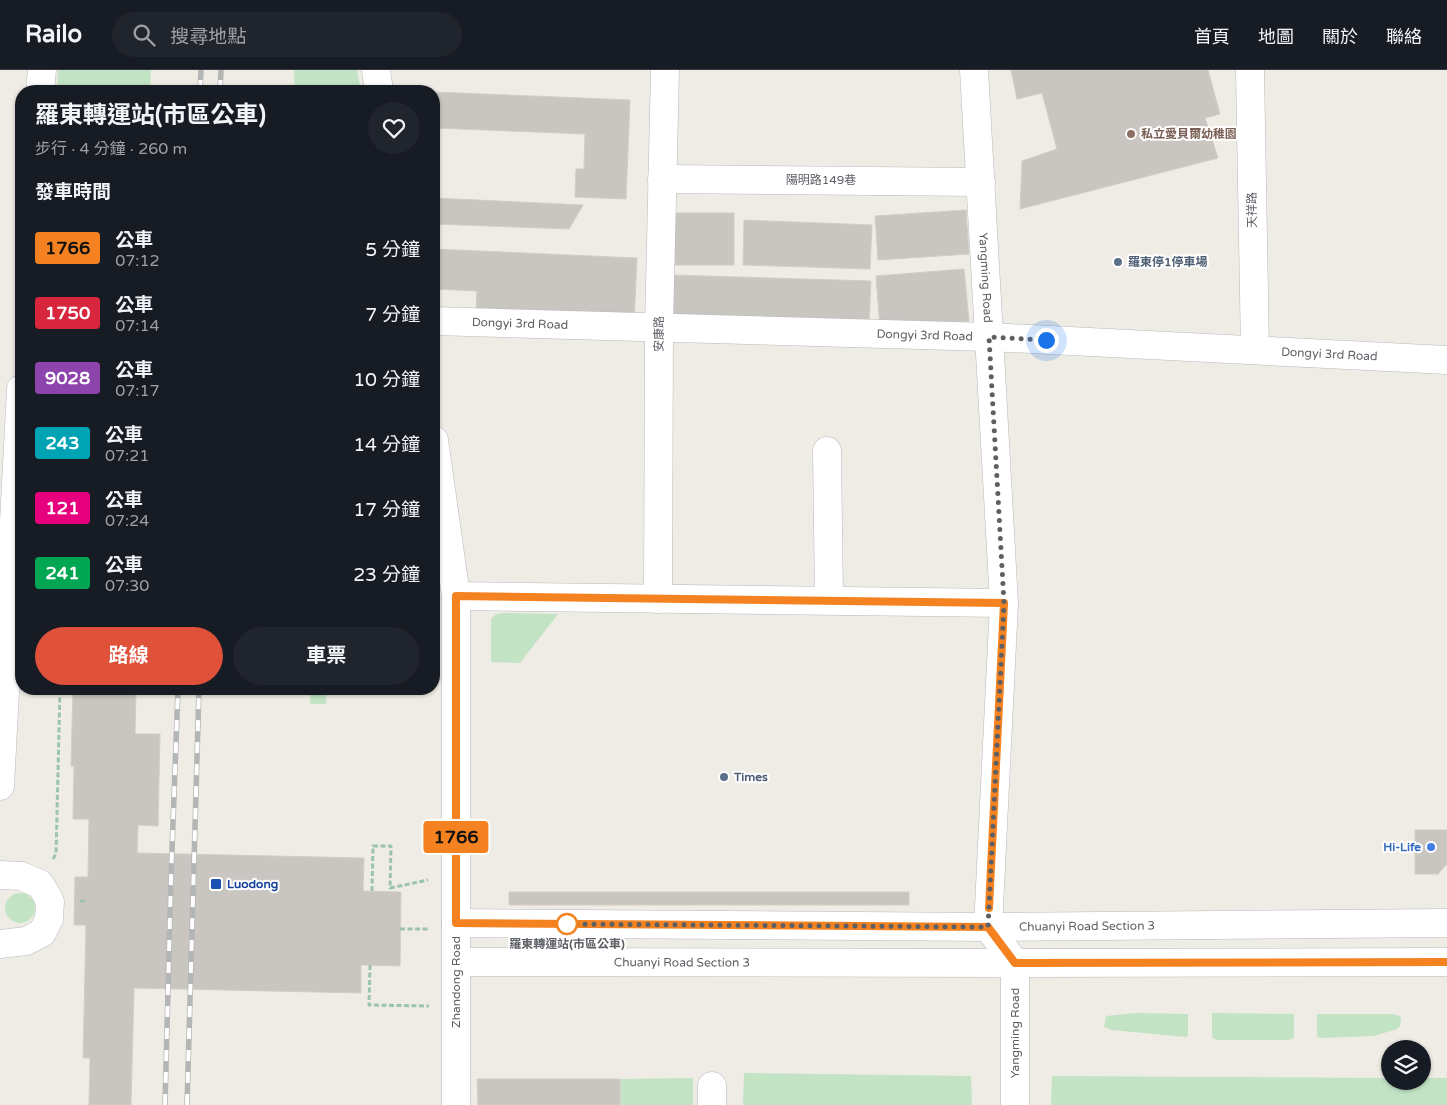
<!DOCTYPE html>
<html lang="zh-TW">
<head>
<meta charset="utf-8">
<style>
  :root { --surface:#171b24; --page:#20242c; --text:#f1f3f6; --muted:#9ea1a6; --line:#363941; --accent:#df5239 }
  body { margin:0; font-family:"Varela Round","Noto Sans TC",sans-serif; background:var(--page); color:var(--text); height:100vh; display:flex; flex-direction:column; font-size:19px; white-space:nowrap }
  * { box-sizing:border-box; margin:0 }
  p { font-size:16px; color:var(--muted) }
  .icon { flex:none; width:28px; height:28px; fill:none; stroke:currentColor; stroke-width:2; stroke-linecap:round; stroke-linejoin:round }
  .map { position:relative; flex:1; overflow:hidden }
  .panel { position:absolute; left:15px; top:15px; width:425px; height:610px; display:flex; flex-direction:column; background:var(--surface); border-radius:20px; box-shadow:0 1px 4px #0004 }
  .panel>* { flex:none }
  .badge { padding:0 10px; border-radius:4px; font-size:18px; line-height:32px }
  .fabs { position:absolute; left:1381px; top:970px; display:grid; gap:10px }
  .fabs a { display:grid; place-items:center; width:50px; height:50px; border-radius:50%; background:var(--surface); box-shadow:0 1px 4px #0004; font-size:25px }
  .you { position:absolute; width:25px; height:25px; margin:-12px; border:4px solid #fff; border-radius:50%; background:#1a73e8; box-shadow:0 0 0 8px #1a73e833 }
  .map>.badge { position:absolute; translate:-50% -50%; box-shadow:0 0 0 2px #fff }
  h2 { padding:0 20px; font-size:19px; line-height:45px }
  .round { display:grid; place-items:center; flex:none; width:52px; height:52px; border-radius:26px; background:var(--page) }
  .head { display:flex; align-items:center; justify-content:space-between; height:85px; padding:0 20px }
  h1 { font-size:24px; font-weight:700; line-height:38px }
  .button { display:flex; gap:10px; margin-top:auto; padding:10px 20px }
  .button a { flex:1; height:58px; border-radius:30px; background:var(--accent); color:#fff; font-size:20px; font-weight:700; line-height:58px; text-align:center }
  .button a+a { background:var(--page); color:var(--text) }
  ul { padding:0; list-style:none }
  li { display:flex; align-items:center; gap:15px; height:65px; padding:0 20px }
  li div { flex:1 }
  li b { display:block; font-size:19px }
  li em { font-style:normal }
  li .badge { min-width:55px; font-weight:700; text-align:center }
  header { display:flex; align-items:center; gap:30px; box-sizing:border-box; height:70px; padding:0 25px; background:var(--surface); border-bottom:1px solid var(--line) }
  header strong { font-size:24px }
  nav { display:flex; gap:28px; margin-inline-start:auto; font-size:18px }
  .search { width:350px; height:45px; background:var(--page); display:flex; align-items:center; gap:12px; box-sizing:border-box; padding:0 18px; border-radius:28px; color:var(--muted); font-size:19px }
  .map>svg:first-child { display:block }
  .green { fill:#c2e4c5 }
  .building { fill:#c9c6c1; stroke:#d2cec3 }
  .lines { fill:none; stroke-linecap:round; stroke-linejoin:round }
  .minor-casing { stroke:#b6b9bd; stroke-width:29 }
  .path { stroke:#9cc4ab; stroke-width:3; stroke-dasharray:5 2.5; stroke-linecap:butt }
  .minor { stroke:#fff; stroke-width:28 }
  .rail-casing { stroke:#b4b5b5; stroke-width:5.5 }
  .rail { stroke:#fff; stroke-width:4; stroke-dasharray:11; stroke-linecap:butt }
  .line-casing { stroke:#fff; stroke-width:11 }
  .line { stroke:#f58220; stroke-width:8 }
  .walk { stroke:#5c5f64; stroke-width:5; stroke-dasharray:0 9 }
  .education-dot { fill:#8d6e63; stroke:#fff; stroke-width:2 }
  .service-dot { fill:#5c6f8a; stroke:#fff; stroke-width:2 }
  .shop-dot { fill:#3f7fe0; stroke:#fff; stroke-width:2 }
  .transit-dot { fill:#1a4fb4; stroke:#fff; stroke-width:2 }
  .stop-dot { fill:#fff; stroke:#f58220; stroke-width:2.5 }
  .labels { text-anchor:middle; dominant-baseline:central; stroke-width:4; stroke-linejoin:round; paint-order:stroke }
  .education-label { font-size:12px; font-weight:bold; fill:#785e54; stroke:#fff; text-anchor:start }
  .street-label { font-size:12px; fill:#5c5f64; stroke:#fff }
  .service-label { font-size:12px; font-weight:bold; fill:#4e5e75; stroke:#fff; text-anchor:start }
  .shop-label { font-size:12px; font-weight:bold; fill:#366cbe; stroke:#fff; text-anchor:end }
  .transit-label { font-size:12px; font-weight:bold; fill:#164399; stroke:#fff; text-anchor:start }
  .stop-label { font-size:12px; font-weight:bold; fill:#5c5f64; stroke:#fff }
</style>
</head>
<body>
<header>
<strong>Railo</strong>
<div class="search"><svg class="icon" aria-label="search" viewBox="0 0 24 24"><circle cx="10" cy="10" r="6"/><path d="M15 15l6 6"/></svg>搜尋地點</div>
<nav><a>首頁</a><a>地圖</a><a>關於</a><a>聯絡</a></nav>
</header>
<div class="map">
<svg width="1447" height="1035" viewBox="0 0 1447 1035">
  <rect width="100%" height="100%" fill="#eeece4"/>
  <path class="green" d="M58 0H151L150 21H57Z
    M294 0H357L361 21H295Z
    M504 543 558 544 520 593 491 592V549L496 544Z
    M311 619H327L326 634H310Z
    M5 838a15 15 0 1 1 30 0a15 15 0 1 1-30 0Z
    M1137 943 1188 944V965L1186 967 1112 960 1104 957 1106 946Z
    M1212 943 1294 944V968L1288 970H1217L1212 968Z
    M1317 944H1391L1397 945 1401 948 1400 956 1397 959 1374 966 1320 968 1317 966Z
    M744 1003 971 1006 972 1035H743Z
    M1052 1006 1390 1008V1011H1422L1423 1008H1447V1035H1051Z
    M693 1008V1035H620V1009Z"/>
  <path class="building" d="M1011 0H1208L1220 44 1205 48 1218 88 1020 139 1022 91 1057 79 1042 23 1017 29Z
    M434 22 630 30 626 129 575 127 576 99H584L585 64 434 58Z
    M434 128 583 135 569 159 434 154Z
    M966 140 969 184 878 190 875 146Z
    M670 143H734V195H670Z
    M744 150 872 155 870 199 743 195Z
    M434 179 637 188 634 251 476 244 477 221 434 219Z
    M964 199 969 251 880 258 876 206Z
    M672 205 871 211 869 254 671 249Z
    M73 619H136L135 664H160L158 756 138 755 137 783 364 788 363 821 401 822 400 896 361 895V923L134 918 131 1035H89L90 988H83L86 855H74L75 807H88L89 749H73L74 696H71Z
    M1415 760H1447V794L1438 804H1415Z
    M509 822H909V835H509Z
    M477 1009H620V1035H478Z"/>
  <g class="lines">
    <defs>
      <g id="minor">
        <path d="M376 0 379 21"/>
        <path id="s1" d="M974 0 1004 533 988 857 1015 893V1035"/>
        <path d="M1250 0 1255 280"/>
        <path d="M40 21 42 0"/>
        <path d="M662 109 981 112"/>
        <path id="s2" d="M434 251 989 267 1447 290"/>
        <path d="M434 370 456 526V1035"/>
        <path d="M827 381 829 530"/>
        <path d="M456 526 1004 533"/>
        <path d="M658 529 659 257 665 0"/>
        <path d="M0 716 21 319"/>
        <path d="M0 805 21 806 40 814 50 831 49 849 42 863 26 871 0 874"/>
        <path id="s3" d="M456 853 988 857 1447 853"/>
        <path id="s4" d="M457 892 1015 893 1447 892"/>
        <path d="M712 1035V1016"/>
      </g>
    </defs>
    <use href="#minor" class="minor-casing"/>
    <path class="path" d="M53 789 56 784 60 619
      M372 821 373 776H391L390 818 428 810
      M80 831H87
      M400 859H428
      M370 895 369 935 429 936"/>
    <use href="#minor" class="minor"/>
    <defs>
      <path id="rail" d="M200 21 201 0
        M220 21 221 0
        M165 1035 171 807 178 619
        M187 1035 199 619"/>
    </defs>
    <use href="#rail" class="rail-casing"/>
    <use href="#rail" class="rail"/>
  </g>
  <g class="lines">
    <defs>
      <path id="line" d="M989 838 1004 533 456 526V853L988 857 1015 893 1447 892"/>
    </defs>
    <use href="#line" class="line-casing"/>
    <use href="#line" class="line"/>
    <path class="walk" d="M567 854 988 857 1004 533 989 267 1046 270"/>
  </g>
  <circle class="education-dot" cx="1131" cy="64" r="5"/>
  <g class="service-dot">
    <circle cx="1118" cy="192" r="5"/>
    <circle cx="724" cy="707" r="5"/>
  </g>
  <circle class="shop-dot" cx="1431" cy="777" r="5"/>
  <rect class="transit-dot" x="210" y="808" width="12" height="12" rx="2.5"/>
  <circle class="stop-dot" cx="567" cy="854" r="10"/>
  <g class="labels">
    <g class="education-label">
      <text x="1141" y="64">私立愛貝爾幼稚園</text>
    </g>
    <g class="street-label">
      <text x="821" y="110">陽明路149巷</text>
      <text transform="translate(1252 140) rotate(-91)">天祥路</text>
      <text stroke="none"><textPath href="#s1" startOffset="208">Yangming Road</textPath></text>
      <text stroke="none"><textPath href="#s2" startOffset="86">Dongyi 3rd Road</textPath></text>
      <text transform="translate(659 264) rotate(-89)">安康路</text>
      <text stroke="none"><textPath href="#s2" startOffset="491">Dongyi 3rd Road</textPath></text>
      <text stroke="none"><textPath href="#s2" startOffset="896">Dongyi 3rd Road</textPath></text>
      <text stroke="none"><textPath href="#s3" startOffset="631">Chuanyi Road Section 3</textPath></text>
      <text stroke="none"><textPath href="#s4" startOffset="225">Chuanyi Road Section 3</textPath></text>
      <text transform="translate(456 912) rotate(-90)">Zhandong Road</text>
      <text transform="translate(1015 963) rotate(-90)">Yangming Road</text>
    </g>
    <g class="service-label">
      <text x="1128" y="192">羅東停1停車場</text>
      <text x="734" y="707">Times</text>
    </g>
    <g class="shop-label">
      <text x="1421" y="777">Hi-Life</text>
    </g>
    <g class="transit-label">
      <text x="227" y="814">Luodong</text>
    </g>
    <g class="stop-label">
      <text x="567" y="874">羅東轉運站(市區公車)</text>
    </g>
  </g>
</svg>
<div class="fabs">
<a><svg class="icon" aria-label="layers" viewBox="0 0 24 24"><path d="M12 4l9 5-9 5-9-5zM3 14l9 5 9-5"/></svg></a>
</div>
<div class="you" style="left:1046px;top:270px"></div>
<b class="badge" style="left:456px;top:767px;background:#f58220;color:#111">1766</b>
<section class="panel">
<div class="head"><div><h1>羅東轉運站(市區公車)</h1><p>步行 · 4 分鐘 · 260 m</p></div><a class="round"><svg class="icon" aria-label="heart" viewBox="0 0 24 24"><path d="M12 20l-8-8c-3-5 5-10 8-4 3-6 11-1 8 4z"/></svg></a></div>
<h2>發車時間</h2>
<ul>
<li><span class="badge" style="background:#f58220;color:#111">1766</span><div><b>公車</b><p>07:12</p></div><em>5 分鐘</em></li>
<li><span class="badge" style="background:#d7263d;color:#fff">1750</span><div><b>公車</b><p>07:14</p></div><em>7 分鐘</em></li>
<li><span class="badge" style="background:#8e44ad;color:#fff">9028</span><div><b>公車</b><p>07:17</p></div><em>10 分鐘</em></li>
<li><span class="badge" style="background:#00a3b4;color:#fff">243</span><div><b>公車</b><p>07:21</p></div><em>14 分鐘</em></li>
<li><span class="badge" style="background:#e6007e;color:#fff">121</span><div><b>公車</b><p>07:24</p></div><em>17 分鐘</em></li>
<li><span class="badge" style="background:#00a651;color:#fff">241</span><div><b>公車</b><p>07:30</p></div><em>23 分鐘</em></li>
</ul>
<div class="button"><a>路線</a><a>車票</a></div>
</section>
</div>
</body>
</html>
